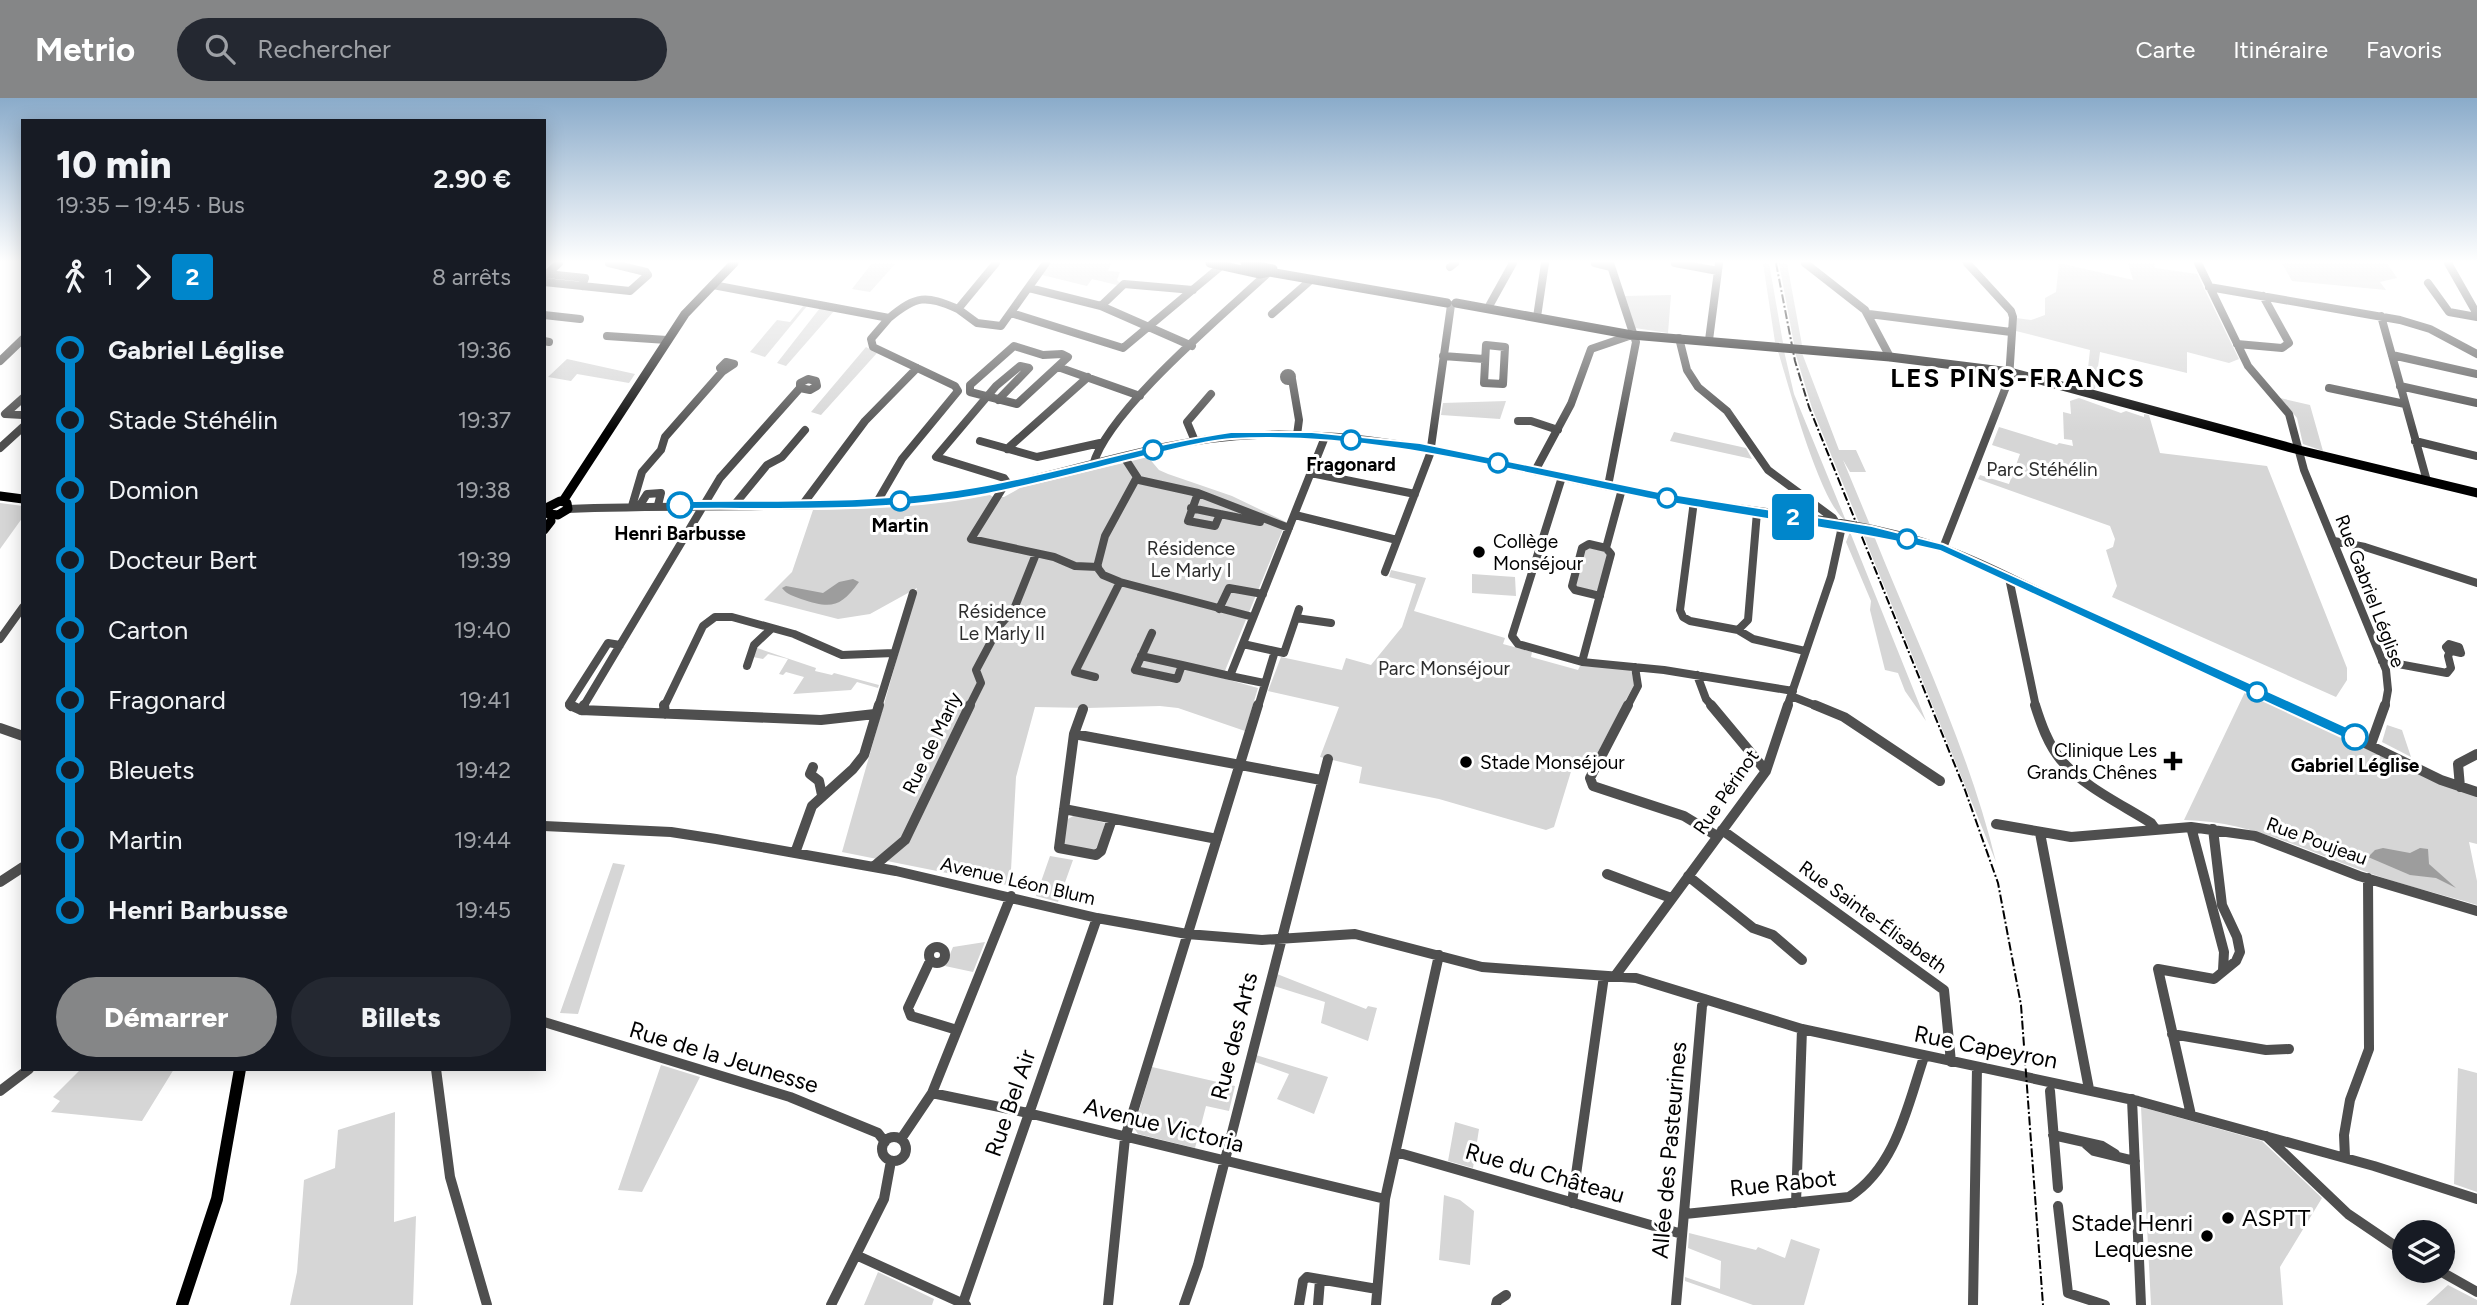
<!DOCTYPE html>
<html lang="fr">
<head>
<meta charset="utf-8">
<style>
  :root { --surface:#171b24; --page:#242831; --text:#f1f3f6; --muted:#9ea1a6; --accent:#858687 }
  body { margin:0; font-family:Figtree,sans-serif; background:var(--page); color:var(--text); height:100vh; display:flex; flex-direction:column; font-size:26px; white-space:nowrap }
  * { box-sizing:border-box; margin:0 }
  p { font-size:23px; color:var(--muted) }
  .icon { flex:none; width:38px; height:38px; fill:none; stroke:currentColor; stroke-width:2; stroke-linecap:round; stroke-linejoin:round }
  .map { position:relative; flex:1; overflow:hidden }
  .details { position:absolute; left:21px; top:21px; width:525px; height:952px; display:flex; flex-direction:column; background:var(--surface); border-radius:0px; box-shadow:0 4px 18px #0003 }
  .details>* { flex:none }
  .badge { padding:0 14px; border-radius:5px; font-size:24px; line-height:46px }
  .buttons { position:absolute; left:2392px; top:1122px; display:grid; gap:14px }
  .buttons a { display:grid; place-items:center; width:63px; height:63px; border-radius:50%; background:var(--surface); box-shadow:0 4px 18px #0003; font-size:35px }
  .map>.badge { position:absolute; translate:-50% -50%; box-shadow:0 0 0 4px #fff }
  .legs { display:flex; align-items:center; gap:10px; height:77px; padding:0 35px; font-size:23px }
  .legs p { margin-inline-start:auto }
  .headline { display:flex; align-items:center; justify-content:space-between; height:119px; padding:0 35px }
  h1 { font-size:38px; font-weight:800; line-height:52px }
  .primary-button { display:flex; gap:14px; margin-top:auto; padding:14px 35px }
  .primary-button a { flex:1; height:80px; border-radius:42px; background:var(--accent); color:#fff; font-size:28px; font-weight:800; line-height:80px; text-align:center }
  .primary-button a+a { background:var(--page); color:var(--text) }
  ul { padding:0 35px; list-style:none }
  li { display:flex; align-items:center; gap:24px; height:70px; font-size:26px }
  li i { display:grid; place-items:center; width:10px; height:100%; margin:0 9px; background:currentColor }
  li i::after { content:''; width:18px; height:18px; margin:-9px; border:5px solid; border-radius:50%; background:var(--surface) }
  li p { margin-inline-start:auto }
  li:first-child i { background:linear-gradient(#0000 50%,currentColor 0) }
  li:last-child i { background:linear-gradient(currentColor 50%,#0000 0) }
  header { display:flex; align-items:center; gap:42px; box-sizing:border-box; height:98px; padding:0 35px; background:var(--accent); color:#fff }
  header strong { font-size:33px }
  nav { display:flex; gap:38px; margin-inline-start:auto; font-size:24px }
  .search { width:490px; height:63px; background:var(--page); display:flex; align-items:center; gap:18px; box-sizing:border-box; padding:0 24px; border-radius:38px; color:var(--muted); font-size:26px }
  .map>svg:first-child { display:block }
  .green { fill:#d6d6d6 }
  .water { fill:#9d9d9d }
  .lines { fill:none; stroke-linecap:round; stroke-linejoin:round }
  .minor-far1 { stroke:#4f4f4f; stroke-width:8 }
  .minor { stroke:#4f4f4f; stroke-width:10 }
  .major-far1 { stroke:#000; stroke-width:9 }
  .major { stroke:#000; stroke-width:12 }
  .rail { stroke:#000; stroke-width:2; stroke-dasharray:9 2.5 2 2.5; stroke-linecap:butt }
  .line-1 { fill:#0086cb; stroke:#fff; stroke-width:2 }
  .stop-1-dot { fill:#fff; stroke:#0086cb; stroke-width:3.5 }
  .poi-dot { fill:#000; stroke:#fff; stroke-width:2.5 }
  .labels { text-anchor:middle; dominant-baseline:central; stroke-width:6; stroke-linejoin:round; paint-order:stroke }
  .stop-label { font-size:19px; font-weight:bold; fill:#000; stroke:#fff }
  .park-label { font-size:19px; fill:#2d2d2d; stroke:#fff }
  .poi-label { font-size:19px; fill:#000; stroke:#fff; text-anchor:start }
  .street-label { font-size:19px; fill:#000; stroke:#fff }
  .near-street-label { font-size:23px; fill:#000; stroke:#fff }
  .near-poi-label { font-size:23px; fill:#000; stroke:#fff; text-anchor:start }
  .district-label { font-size:26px; font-weight:bold; letter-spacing:2px; fill:#000; stroke:#fff }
</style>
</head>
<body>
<header>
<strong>Metrio</strong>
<div class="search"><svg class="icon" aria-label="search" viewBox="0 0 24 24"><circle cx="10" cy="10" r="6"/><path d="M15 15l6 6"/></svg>Rechercher</div>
<nav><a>Carte</a><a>Itinéraire</a><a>Favoris</a></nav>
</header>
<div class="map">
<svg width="2477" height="1207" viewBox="0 0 2477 1207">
  <rect width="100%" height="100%" fill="#fff"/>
  <path class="green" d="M872 165H896L870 194 852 191Z
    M1050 165H1111L1108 173 1120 174 1117 182 1120 185 1117 187 1092 181 1087 188 1042 177Z
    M1763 165H1769L1783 245 1775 244Z
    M1779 165H1787L1802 247 1794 246Z
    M2059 165 2133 182 2128 165H2154L2155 170 2197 176 2239 261 2229 265 2187 254V275L2100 254 2095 291 2086 288 2090 252 2016 233V220L2031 222 2045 217V200L2056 194Z
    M2282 165H2387L2397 180 2380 184 2386 192 2292 183Z
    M1671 197 1668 235 1635 230 1624 198Z
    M804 207 807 208 765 259 750 254 777 222 790 224Z
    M820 210 834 213 786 268 777 265Z
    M866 249 877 255 821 317 811 314Z
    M1778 253H1784L1794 296 1846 423C1821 407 1788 286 1778 253Z
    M1795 254 1802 255 1839 352H1856L1866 374H1850L1843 362 1870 427 1859 425 1812 310Z
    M567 261 635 276 629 285 577 276 571 283 548 279Z
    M2079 300 2121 315 2126 313 2144 319V316L2149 317 2160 355 2267 368 2347 570V582L2336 599 2112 499 2117 488 2106 452 2113 449 2115 441 2110 428 1978 381 1980 377 2009 386 2020 356 1992 347 1999 329 2057 347 2059 345 2073 348 2072 342 2064 341 2063 314 2071 316 2070 303Z
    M2280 300 2310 307 2323 353 2303 346 2297 320Z
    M1506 303 1500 321 1441 317 1443 305Z
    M1674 334 1746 350 1752 361 1670 343Z
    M1148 359 1159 372 1168 376 1232 398 1286 424 1222 580 1258 590 1245 633 1178 610 1160 608 1087 610 1035 609 1016 679 1011 772 1007 787 842 754 917 490 870 516 838 521 764 502 792 474 813 412C872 411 932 409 990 397L993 399H1004L1020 390Z
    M0 405 23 408V419L0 451Z
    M1850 434 1926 623 1905 593 1898 575 1885 572 1870 512 1871 503 1846 444Z
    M1863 436 1874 438C1917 545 1969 652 1996 764Z
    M1590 450 1604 453 1607 457 1598 493 1578 490 1575 486 1584 452Z
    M1391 472 1426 480 1414 513 1505 540 1503 546 1532 554 1531 559 1578 572 1580 568 1629 571 1632 575 1634 587 1588 672 1573 667 1554 729 1546 732 1439 701 1359 685 1362 669 1320 659 1339 609 1268 593 1281 559 1342 572 1346 560 1371 567 1402 529 1416 486 1389 479Z
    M1472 476 1515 479 1516 498 1472 495Z
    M757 550 816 570 815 573 832 577 834 575 879 587 878 590 857 584 851 592 793 596 804 579 786 574 783 577 779 576 788 561 768 556 763 561 753 559Z
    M2245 594 2415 674 2477 698V746L2469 744 2477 783V807C2438 795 2397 786 2358 771 2301 750 2247 723 2184 722Z
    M2387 627 2402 632 2411 659 2382 644Z
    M1075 717 1105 725 1099 748 1092 753 1066 748 1063 744 1066 722Z
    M1050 758 1073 762 1058 804 1036 798Z
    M613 765 625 767 578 916 560 915Z
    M985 844 973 874 945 868 953 849Z
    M1277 876 1366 911 1368 908 1377 910 1368 943 1321 925 1325 904 1274 888Z
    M1256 957 1328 979 1314 1016 1277 1001 1289 976 1255 964Z
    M661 967 700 979 642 1094 618 1092Z
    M1152 969 1235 988 1229 1013 1206 1008 1195 1050 1138 1036 1134 1030Z
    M2458 970 2477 975V1094L2454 1086Z
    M81 971H174L142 1023 51 1014 60 1003 53 999Z
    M2141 1009 2262 1043 2322 1100 2280 1169 2283 1207H2151Z
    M395 1014 394 1124 416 1118 413 1207H290L297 1174 304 1082 335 1070 338 1032Z
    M1455 1024 1479 1031 1473 1070 1448 1063Z
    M1444 1097 1460 1102 1474 1113 1470 1167 1439 1162Z
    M1689 1135 1756 1152 1758 1149 1785 1160 1791 1141 1820 1151 1804 1207H1753L1685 1183V1179L1720 1191 1721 1163 1688 1150Z
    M878 1174 934 1201 932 1207H864Z
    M2448 1187 2477 1202V1207H2426Z"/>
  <path class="water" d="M853 481 859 484C840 510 831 511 801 501 794 498 787 497 782 490L786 488 823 495 839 484Z
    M2383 750 2410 755 2420 750 2428 751 2429 766 2456 790 2436 780 2410 777 2368 759 2375 752Z"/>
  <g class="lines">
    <path class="minor-far1" d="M1595 165 1611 169
      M1675 165 1718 173
      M1805 165 1865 212 1890 259
      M2198 165 2248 268 2289 316 2304 372 2386 572 2388 592 2385 609
      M2448 165 2477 216
      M1450 169 1455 165
      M547 176 585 180 582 188
      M545 178 559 165
      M544 184 630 193 648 177 646 174 609 165
      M2428 185 2449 214 2477 219
      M713 187 889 220C917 197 925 197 958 211L996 165
      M2209 189 2400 222 2430 231 2477 256
      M1029 190 1101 208 1192 248
      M1101 208 1124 186 1193 192
      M1488 210 1513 165
      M958 211 977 225 1001 228 1046 165
      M1011 215 1123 250 1220 169
      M1272 216 1312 181
      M1869 216 2011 234
      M544 217 580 221
      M2381 218 2427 383
      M1537 219 1545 165
      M607 238 667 242
      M1679 240 1687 272 1698 289 1727 313 1768 372 1833 420 1841 433 1831 479 1787 609
      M1709 242 1719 165
      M544 243 549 244
      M2237 246 2282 250 2289 245 2263 198
      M1486 247 1505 249 1503 286 1484 285Z
      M1014 248 1043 257 1062 256 1068 259 1017 306 970 294V287Z
      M2392 257 2477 276
      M1443 258 1484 261
      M0 263 23 241
      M726 264 734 266 722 274 720 270Z
      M1058 269 1140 298
      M1284 279a4 4 0 1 1 8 0a4 4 0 1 1-8 0Z
      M808 281 816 283 817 288 810 292 800 290V285Z
      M1292 281 1299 322 1297 337
      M2400 288 2477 305
      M2329 290 2405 306
      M23 300 5 316 23 317
      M998 302 1029 270 1020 268 996 288 936 359 1004 380 1009 387
      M1518 323H1531L1558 332
      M980 343 1037 359 1100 345
      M1195 343 1187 324 1211 296
      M2415 343 2477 358
      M0 350 23 329
      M1007 351 1088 279
      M1124 359 1139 382 1198 395 1289 430
      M1093 367C1107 313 1225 215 1269 174
      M1535 373 1571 306 1591 251 1632 237
      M1311 375 1415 396
      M1562 379 1512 538 1518 546 1582 564 1664 572 1793 593
      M1136 381 1105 438 1097 469 1103 477 1120 484 1253 519
      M1004 388 971 441 1054 459 1075 468 1098 469
      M1608 388 1636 244 1610 165
      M1198 395 1188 423 1215 428 1220 416 1260 424
      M1694 403 1680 512 1683 519 1690 523 1738 532 1753 541 1805 553
      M877 404 902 361 958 293 955 288 873 249 871 241 889 220
      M735 406 767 367 782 359 805 332
      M803 406 865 323 917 270
      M640 407 647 396 661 395 658 407
      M632 408 642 374 661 352 665 339 722 274
      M1191 410 1220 416
      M568 411C686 406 807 412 925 401 1037 390 1144 341 1257 337 1395 332 1527 375 1661 399 1754 415 1853 419 1942 450 1981 463 2018 484 2055 501 2134 537 2212 573 2291 609
      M1295 417 1397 442
      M2334 443 2365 449 2477 485
      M1943 450 2009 281 2013 219 2011 213 1967 165
      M1385 474 1430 356 1451 207
      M2009 480 2036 609
      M1600 498 1575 492 1572 488 1582 450 1589 446 1606 450
      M1219 511 1229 490 1263 496
      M1296 520 1331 525
      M1738 532 1748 522 1757 414
      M1152 535 1135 572 1177 581 1182 567 1230 578
      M0 541 23 509
      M1243 546 1284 555 1299 511
      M2449 546 2459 549 2461 555 2448 552 2446 549Z
      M620 547 720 380 800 290
      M1141 558 1182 567
      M2382 563 2447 575 2451 570 2448 558 2450 554
      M1582 564 1611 456 1606 450 1622 391
      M747 568 754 547 771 531
      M1697 577 1706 601 1713 609
      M1095 579 1075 574 1120 484
      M1264 585 1230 578 1325 339
      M1791 598 1819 609
      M571 609 569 606 608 545 620 547
      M583 609 620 547
      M664 609 703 528 715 519H732L794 536 842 557 894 555
      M878 609 913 495
      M969 609 981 585 976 572 1000 527 1014 511 1036 456
      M1258 609 1275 553
      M1627 609 1638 588 1635 569"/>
    <path class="minor" d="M570 607 581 612 584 607
      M664 607 665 616
      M1628 607 1590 680 1593 688 1684 718 1717 738
      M1711 607 1766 673
      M1815 607 1844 619 1940 683
      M2035 607C2041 626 2048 646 2061 662 2084 689 2121 706 2151 725L2156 732
      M2287 607 2441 682 2477 694
      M1083 611 1074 636 1059 750 1096 757 1101 753 1112 721
      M581 612 821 622 875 616
      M0 630 23 638
      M1074 636 1321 682
      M2371 646 2385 607
      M813 669 810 676 819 683 822 697
      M2460 689 2458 666 2477 656
      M1064 711 1217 741
      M1996 726 2071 739 2191 729 2255 738 2359 778 2477 813
      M544 728 671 734 716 741 896 773 1097 820 1187 836 1262 842 1355 836 1482 869 1636 880 1802 931 2138 1003 2374 1068 2477 1101
      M2191 729 2224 854 2223 872
      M1722 732 1944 892 1951 964
      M2040 735 2089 991
      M795 755 812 708 853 671 864 657 879 607
      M873 769 905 742 970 607
      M1607 776 1671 800
      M1688 778 1753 830 1773 837 1802 862
      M0 784 23 769
      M929 857a8 8 0 1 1 16 0a8 8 0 1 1-16 0Z
      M930 863 908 910 911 918 957 932
      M1615 878 1766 673 1788 607
      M544 924 790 999 878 1035 885 1044
      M2172 936 2266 952 2289 951
      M436 971 450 1079 487 1207
      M0 993 29 971
      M2050 993 2058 1090
      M932 995 1028 1015 1385 1101
      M2132 1001 2141 1207
      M2191 1017 2158 871 2214 881 2236 863 2240 854 2237 839 2222 807 2213 731
      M2053 1037 2102 1048 2115 1056
      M2266 1038 2348 1116 2404 1154
      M882 1051a12 12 0 1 1 24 0a12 12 0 1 1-24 0Z
      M901 1041 932 995 1011 798
      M2086 1046 2094 1053 2135 1063
      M1396 1054 1682 1136
      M2345 1059 2344 1037 2350 1002 2369 951 2368 780
      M1572 1105 1604 878
      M1796 1105 1802 931
      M2058 1108 2068 1195 2105 1207
      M1685 1116 1849 1099C1896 1069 1907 1009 1924 959
      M856 1157 966 1207
      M2438 1172 2477 1194
      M963 1205 1097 820
      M831 1207 884 1101 891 1063
      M1108 1207 1125 1040 1258 607
      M1184 1207 1198 1167 1328 661
      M1299 1207 1303 1183 1307 1179 1377 1191
      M1318 1207 1320 1182
      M1376 1207 1385 1101 1439 857
      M1496 1207 1497 1203 1506 1197
      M1676 1207 1702 908 1705 901
      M1973 1207 1977 969"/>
    <path class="major-far1" d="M1210 165 1260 176 1269 174 1447 205
      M1245 165 1273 171
      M1456 205 1632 237 1890 259 2010 274 2299 352 2477 395
      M0 398 23 401
      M560 403 567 405 568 411 558 417 549 416 548 409Z
      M563 403 685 216 734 165
      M544 432 551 423"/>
    <path class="major" d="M182 1207 217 1101 240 971"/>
    <path class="rail" d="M1776 165 1795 263 1809 309 1965 692 1998 785 2021 907 2043 1207"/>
  </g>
  <linearGradient id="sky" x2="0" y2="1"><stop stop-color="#8aabca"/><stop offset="0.49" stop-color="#fff"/><stop offset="1" stop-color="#fff" stop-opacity="0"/></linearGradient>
  <rect width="2477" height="334" fill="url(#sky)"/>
  <path class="line-1" d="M1231 334H1312L1420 345 1659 394 1872 428 1943 446 2360 635 2362 639 2360 643H2350L1940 453C1846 431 1751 420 1656 402 1517 375 1375 333 1232 341 1204 343 1177 351 1150 357 1096 370 1042 385 987 396 887 415 782 410 680 411L674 407 680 403C782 402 886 406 987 387 1069 372 1148 346 1231 334Z"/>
  <g class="stop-1-dot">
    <circle cx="1351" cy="342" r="9"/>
    <circle cx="1153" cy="352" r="9"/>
    <circle cx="1498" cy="365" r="9"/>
    <circle cx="1667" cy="400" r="9"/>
    <circle cx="900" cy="403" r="9"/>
    <circle cx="680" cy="407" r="12"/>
    <circle cx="1907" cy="441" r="9"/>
    <circle cx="2257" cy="594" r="9"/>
    <circle cx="2355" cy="639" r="12"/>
  </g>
  <g class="poi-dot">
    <circle cx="1479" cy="454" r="7"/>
    <path d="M2169.5 652.5h7v7h7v7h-7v7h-7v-7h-7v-7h7z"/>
    <circle cx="1466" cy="664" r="7"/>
    <circle cx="2228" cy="1120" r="7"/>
    <circle cx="2207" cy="1138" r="7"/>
  </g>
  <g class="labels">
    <g class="stop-label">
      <text x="1351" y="366">Fragonard</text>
      <text x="900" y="427">Martin</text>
      <text x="680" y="435">Henri Barbusse</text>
      <text x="2355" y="667">Gabriel Léglise</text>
    </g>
    <g class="park-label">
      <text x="2042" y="371">Parc Stéhélin</text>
      <text x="1191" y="450">Résidence<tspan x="1191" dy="22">Le Marly I</tspan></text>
      <text x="1002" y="513">Résidence<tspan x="1002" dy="22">Le Marly II</tspan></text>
      <text x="1444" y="570">Parc Monséjour</text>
    </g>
    <g class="poi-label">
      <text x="1493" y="443">Collège<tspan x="1493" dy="22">Monséjour</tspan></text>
      <text x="2157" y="652" text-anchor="end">Clinique Les<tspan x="2157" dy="22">Grands Chênes</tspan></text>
      <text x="1480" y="664">Stade Monséjour</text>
    </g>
    <g class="street-label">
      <text transform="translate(2370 493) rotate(69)">Rue Gabriel Léglise</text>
      <text transform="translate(932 645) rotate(-64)">Rue de Marly</text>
      <text transform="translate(1726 694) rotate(-55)">Rue Périnot</text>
      <text transform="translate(2317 743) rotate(20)">Rue Poujeau</text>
      <text transform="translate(1018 783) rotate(13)">Avenue Léon Blum</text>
      <text transform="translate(1873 819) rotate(36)">Rue Sainte-Élisabeth</text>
    </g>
    <g class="near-street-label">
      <text transform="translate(1234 938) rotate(-76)">Rue des Arts</text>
      <text transform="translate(1986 949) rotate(11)">Rue Capeyron</text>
      <text transform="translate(724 959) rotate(17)">Rue de la Jeunesse</text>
      <text transform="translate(1010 1005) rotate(-71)">Rue Bel Air</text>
      <text transform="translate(1164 1027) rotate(14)">Avenue Victoria</text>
      <text transform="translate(1669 1052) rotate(-85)">Allée des Pasteurines</text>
      <text transform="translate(1545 1075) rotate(16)">Rue du Château</text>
      <text transform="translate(1783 1085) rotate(-6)">Rue Rabot</text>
    </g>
    <g class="near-poi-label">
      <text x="2242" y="1120">ASPTT</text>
      <text x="2193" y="1125" text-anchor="end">Stade Henri<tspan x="2193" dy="26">Lequesne</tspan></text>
    </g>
    <g class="district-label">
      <text x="2018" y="280">LES PINS-FRANCS</text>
    </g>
  </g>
</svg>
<div class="buttons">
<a><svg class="icon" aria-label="layers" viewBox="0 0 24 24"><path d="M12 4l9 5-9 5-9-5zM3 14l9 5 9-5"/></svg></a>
</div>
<b class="badge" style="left:1793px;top:419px;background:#0086cb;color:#fff">2</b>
<section class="details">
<div class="headline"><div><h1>10 min</h1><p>19:35 – 19:45 · Bus</p></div><b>2.90 €</b></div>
<div class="legs"><svg class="icon" aria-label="walk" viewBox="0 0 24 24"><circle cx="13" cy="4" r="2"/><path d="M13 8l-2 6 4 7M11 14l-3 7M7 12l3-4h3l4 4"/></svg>1<svg class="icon" aria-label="forward" viewBox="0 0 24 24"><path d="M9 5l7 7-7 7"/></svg><b class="badge" style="background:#0086cb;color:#fff">2</b><p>8 arrêts</p></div>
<ul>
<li><i style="color:#0086cb"></i><b>Gabriel Léglise</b><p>19:36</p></li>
<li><i style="color:#0086cb"></i><span>Stade Stéhélin</span><p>19:37</p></li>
<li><i style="color:#0086cb"></i><span>Domion</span><p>19:38</p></li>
<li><i style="color:#0086cb"></i><span>Docteur Bert</span><p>19:39</p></li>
<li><i style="color:#0086cb"></i><span>Carton</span><p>19:40</p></li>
<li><i style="color:#0086cb"></i><span>Fragonard</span><p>19:41</p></li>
<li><i style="color:#0086cb"></i><span>Bleuets</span><p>19:42</p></li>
<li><i style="color:#0086cb"></i><span>Martin</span><p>19:44</p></li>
<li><i style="color:#0086cb"></i><b>Henri Barbusse</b><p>19:45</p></li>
</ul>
<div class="primary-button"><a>Démarrer</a><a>Billets</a></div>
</section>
</div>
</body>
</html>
